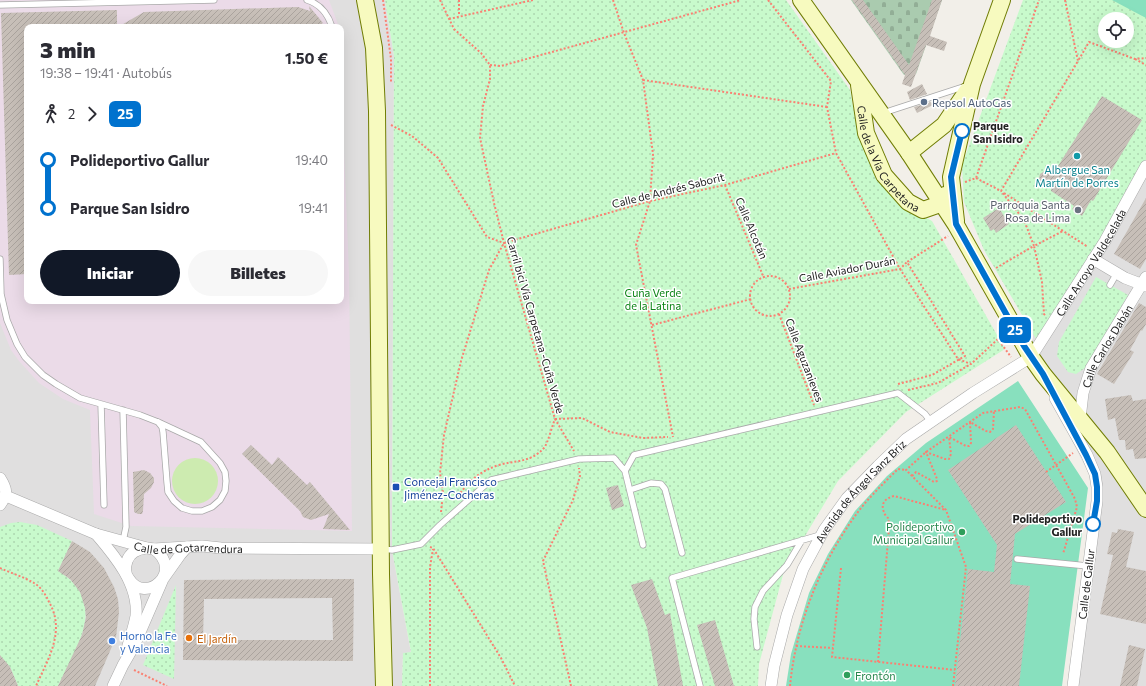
<!DOCTYPE html>
<html lang="es">
<head>
<meta charset="utf-8">
<style>
  :root { --surface:#fff; --page:#f7f7f7; --text:#2b2b33; --muted:#7c7c81; --accent:#111827 }
  body { margin:0; font-family:Commissioner,sans-serif; background:var(--page); color:var(--text); height:100vh; display:flex; flex-direction:column; font-size:15px; white-space:nowrap }
  * { box-sizing:border-box; margin:0 }
  p { font-size:13px; color:var(--muted) }
  .icon { flex:none; width:22px; height:22px; fill:none; stroke:currentColor; stroke-width:2; stroke-linecap:round; stroke-linejoin:round }
  .map { position:relative; flex:1; overflow:hidden }
  .sheet { position:absolute; left:24px; top:24px; width:320px; height:280px; display:flex; flex-direction:column; background:var(--surface); border-radius:8px; box-shadow:0 4px 16px #0002 }
  .sheet>* { flex:none }
  .badge { padding:0 8px; border-radius:6px; font-size:14px; line-height:26px }
  .controls { position:absolute; left:1098px; top:12px; display:grid; gap:8px }
  .controls a { display:grid; place-items:center; width:36px; height:36px; border-radius:50%; background:var(--surface); box-shadow:0 4px 16px #0002; font-size:20px }
  .map>.badge { position:absolute; translate:-50% -50%; box-shadow:0 0 0 2px #fff }
  .legs { display:flex; align-items:center; gap:6px; height:44px; padding:0 16px; font-size:13px }
  .legs p { margin-inline-start:auto }
  .head { display:flex; align-items:center; justify-content:space-between; height:68px; padding:0 16px }
  h1 { font-size:22px; font-weight:800; line-height:30px }
  .button { display:flex; gap:8px; margin-top:auto; padding:8px 16px }
  .button a { flex:1; height:46px; border-radius:24px; background:var(--accent); color:#fff; font-size:16px; font-weight:800; line-height:46px; text-align:center }
  .button a+a { background:var(--page); color:var(--text) }
  ul { padding:0 16px; list-style:none }
  li { display:flex; align-items:center; gap:14px; height:48px; font-size:15px }
  li i { display:grid; place-items:center; width:6px; height:100%; margin:0 5px; background:currentColor }
  li i::after { content:''; width:10px; height:10px; margin:-5px; border:3px solid; border-radius:50%; background:var(--surface) }
  li p { margin-inline-start:auto }
  li:first-child i { background:linear-gradient(#0000 50%,currentColor 0) }
  li:last-child i { background:linear-gradient(currentColor 50%,#0000 0) }
  .map>svg:first-child { display:block }
  .residential { fill:#e0dfdf; fill-rule:evenodd }
  .railway { fill:#ebdbe8 }
  .grass { fill:#cdebb0 }
  .cemetery { fill:url(#cemetery-stones) }
  .park { fill:url(#park-dots); fill-rule:evenodd }
  .pitch { fill:#88e0be }
  .building { fill:url(#building-hatch); fill-rule:evenodd }
  .lines { fill:none; stroke-linecap:round; stroke-linejoin:round }
  .lane-casing { stroke:#a9a9a9; stroke-width:7 }
  .street-casing { stroke:#a9a9a9; stroke-width:12 }
  .secondary-casing { stroke:#707d05; stroke-width:18 }
  .path { stroke:#fa8072; stroke-width:2; stroke-dasharray:2 2; stroke-linecap:butt }
  .lane { stroke:#fff; stroke-width:5.5 }
  .street { stroke:#fff; stroke-width:11 }
  .secondary { stroke:#f7fabf; stroke-width:16 }
  .line-1-casing { stroke:#fff; stroke-width:9 }
  .line-1 { stroke:#0072ce; stroke-width:6 }
  .service-dot { fill:#5c6f8a; stroke:#fff; stroke-width:1.5 }
  .stop-1-dot { fill:#fff; stroke:#0072ce; stroke-width:2 }
  .culture-dot { fill:#0f9aa8; stroke:#fff; stroke-width:1.5 }
  .worship-dot { fill:#6b7280; stroke:#fff; stroke-width:1.5 }
  .transit-dot { fill:#1a4fb4; stroke:#fff; stroke-width:1.5 }
  .leisure-dot { fill:#2e9e5b; stroke:#fff; stroke-width:1.5 }
  .food-dot { fill:#e8710a; stroke:#fff; stroke-width:1.5 }
  .shop-dot { fill:#3f7fe0; stroke:#fff; stroke-width:1.5 }
  .labels { text-anchor:middle; dominant-baseline:central; stroke-width:3; stroke-linejoin:round; paint-order:stroke }
  .service-label { font-size:11px; fill:#4e5e75; stroke:#fff; text-anchor:start }
  .stop-label { font-size:11px; font-weight:bold; fill:#222; stroke:#fff; text-anchor:start }
  .street-label { font-size:11px; fill:#222; stroke:#fff }
  .culture-label { font-size:11px; fill:#0d838f; stroke:#fff }
  .worship-label { font-size:11px; fill:#5b616d; stroke:#fff; text-anchor:end }
  .park-label { font-size:11px; fill:#0c8416; stroke:#fff }
  .transit-label { font-size:11px; fill:#164399; stroke:#fff; text-anchor:start }
  .leisure-label { font-size:11px; fill:#27864d; stroke:#fff; text-anchor:end }
  .shop-label { font-size:11px; fill:#366cbe; stroke:#fff; text-anchor:start }
  .food-label { font-size:11px; fill:#c56008; stroke:#fff; text-anchor:start }
</style>
</head>
<body>
<div class="map">
<svg width="1146" height="686" viewBox="0 0 1146 686">
  <defs>
    <pattern id="cemetery-stones" width="16" height="16" patternUnits="userSpaceOnUse"><rect width="16" height="16" fill="#aacbaf"/><path d="M2 7V4a2 2 0 0 1 4 0v3zM10 15v-3a2 2 0 0 1 4 0v3z" fill="#92ae96"/></pattern>
    <pattern id="park-dots" width="8" height="8" patternUnits="userSpaceOnUse"><rect width="8" height="8" fill="#c8facc"/><path d="M2 2h.1M6 6h.1" fill="none" stroke="#acd6af" stroke-width="1.8" stroke-linecap="round"/></pattern>
    <pattern id="building-hatch" width="6" height="6" patternUnits="userSpaceOnUse"><rect width="6" height="6" fill="#c7bfb8"/><path d="M-1 1l2-2M0 6l6-6M5 7l2-2" fill="none" stroke="#aba49e"/></pattern>
  </defs>
  <rect width="100%" height="100%" fill="#f2efe9"/>
  <path class="residential" d="M0 0H385L394 56 392 550 411 653H403L402 686H0ZM27 27H341V301H27Z
    M1146 159V686H1069L1094 484 1024 346Z"/>
  <path class="railway" d="M0 0H329L339 27H27V301H341V77L349 273 352 531 131 526 94 514 90 410 63 399 39 383 19 361 11 350 0 323Z"/>
  <path class="grass" d="M172 481a23 23 0 1 1 46 0a23 23 0 1 1-46 0Z"/>
  <path class="cemetery" d="M851 0H942L916 74 904 75Z"/>
  <path class="park" d="M385 0H786L850 90 859 139 898 202 932 221 1005 349 906 412 838 481 784 571 759 664 758 686H402L403 653 411 652 392 550 394 56Z
    M1023 0H1146V166L1039 344 984 250 964 202 962 165ZM1105 19H1127V41H1105Z
    M1096 277 1128 295 1085 368 1076 374 1068 372 1057 356 1059 342Z
    M20 522 37 525 72 541 58 571C109 601 77 647 58 686H18L10 667 0 656V527L11 523Z
    M176 585 174 679 143 665Z"/>
  <path class="pitch" d="M1112 0H1146V18Z
    M1018 381 1088 488 1062 686H786L791 654 809 593 828 554 855 511 887 476 926 443Z"/>
  <path class="building" d="M852 0H863L909 65 932 0H942L930 36 947 42 944 51 926 45 911 87 902 84 905 75Z
    M309 6 323 23H322L324 27H311V24L235 26V27H118L144 12 298 7 310 11Z
    M117 10V27H27V274L9 275 1 13Z
    M922 84 927 94 910 100 907 92Z
    M1102 96 1142 120 1093 201 1091 200 1082 216 1072 209 1074 206 1051 191V188L1040 181 1039 178 1040 174 1046 170 1053 174Z
    M931 102 933 105 917 113 914 107Z
    M1146 198V259L1140 269 1114 254Z
    M999 208 1009 224 996 233 994 229 991 231 983 218Z
    M1139 303 1146 307V324L1142 331 1141 330 1130 350 1134 352 1114 384 1097 374Z
    M1131 395 1133 401 1146 399V458L1135 459 1133 449 1126 450 1125 440H1119L1115 418 1108 420 1105 399Z
    M1016 425 1066 502 1015 534 1010 584 1030 586 1019 686H955L968 569 994 572 997 545 948 470Z
    M251 445 272 465 278 457 307 485 310 482 350 530 323 529 329 514 311 520 303 517 300 511 242 454Z
    M144 470 150 473 154 478V482L151 488 144 494 143 511 142 514H138L134 512V509L133 472Z
    M618 485 624 506 612 510 606 488Z
    M1118 529 1134 532 1126 567 1146 571V624L1100 614 1113 555 1107 554 1109 546 1112 532 1117 533Z
    M72 541 90 552 104 568 114 587 118 599 119 612 116 637 95 686H58L82 635 86 617 85 608 80 592 70 579 58 571Z
    M354 579 353 661 183 660 184 580ZM332 598 333 640H203L204 599Z
    M652 579 665 615 670 613 683 686H658L647 628 631 585Z
    M715 620 734 686H715L697 625Z
    M1129 645 1145 649 1137 686H1120Z
    M0 655 10 667 18 686H0Z"/>
  <g class="lines">
    <defs>
      <path id="lane" d="M307 0C320 4 328 14 332 27
        M0 5 214 0
        M883 113 966 86
        M0 259 1 294 7 320 17 344 25 357 43 375 56 384 80 398 140 415 158 422 201 442 220 463 225 472 226 481 225 491 220 500 212 507 202 511H192L182 508 174 501 168 492 167 482 163 432 162 427 158 422
        M1110 285 1117 273
        M101 404 104 505
        M123 410 126 527 123 541
        M630 490 651 483 661 484 665 489 682 553
        M643 545 625 471 634 455 898 393 925 414 931 422
        M382 549 392 550 421 544 440 525 491 480 579 459 614 458 625 471
        M1017 559 1088 566
        M757 647 754 619 755 607 763 591 787 565 802 540
        M700 686 672 578 820 535"/>
      <g id="street">
        <path d="M1093 259 1125 278 1146 286"/>
        <path d="M1055 398 1087 455 1095 474 1097 487V501L1073 686"/>
        <path id="s1" d="M1080 419 1083 393 1091 368 1146 277"/>
        <path d="M0 478C7 489 8 494 0 505"/>
        <path id="s2" d="M6 496 96 534 147 548 154 549 202 546 221 548 381 549"/>
        <path d="M96 534C115 556 139 585 136 616 134 627 130 638 127 649"/>
        <path d="M146 548C138 549 130 552 127 561 125 567 125 574 129 579 145 605 185 572 154 549"/>
        <path d="M113 686 123 665 134 646 163 579 180 555 187 547"/>
        <path id="s3" d="M771 686 774 666 787 615 803 569 824 530 847 498 878 466 906 439 973 393 1031 357 1105 241 1146 166"/>
      </g>
      <g id="secondary">
        <path d="M365 0 374 48 377 111 381 574 384 686"/>
        <path d="M801 0 909 153 956 225 1031 357 1043 374 1107 452 1146 509"/>
        <path id="s4" d="M859 85 866 133 884 175 908 202 923 210 943 203 945 195"/>
        <path d="M909 153 944 125 967 91"/>
        <path d="M956 221 951 177 972 84 1002 0"/>
      </g>
    </defs>
    <use href="#lane" class="lane-casing"/>
    <use href="#street" class="street-casing"/>
    <use href="#secondary" class="secondary-casing"/>
    <path class="path" d="M383 0 391 59V83
      M440 0 454 29 481 53 490 65V79L483 106 480 138 494 203 504 243 555 419 574 451
      M459 0V16
      M613 0 624 33 643 80 653 154 650 201 636 245 673 437
      M768 0 831 81 827 107 836 153 900 269 958 359 971 364 998 339 1011 357
      M1065 0 1078 61 1089 42 1135 59 1146 58
      M449 19 533 0
      M1135 59 1146 65
      M490 65 501 66 741 0
      M643 80 827 107
      M391 125 412 136 438 158 487 237 504 243
      M976 178 1001 191 1078 61
      M965 182 976 178 1039 0
      M725 185 764 278
      M1004 193 1088 247
      M504 243 650 201 725 185 836 153
      M996 268 1034 246 1024 220 1001 191
      M750 296a20 20 0 1 1 40 0a20 20 0 1 1-40 0Z
      M789 289 900 269 907 262
      M779 314 814 405
      M1045 315 1044 314 1042 282 1034 246 1063 231
      M652 325 751 299
      M898 384 932 375 965 356 907 262 948 236
      M908 390 938 383 971 364
      M555 419 582 418 610 432 643 438 668 437
      M1046 472 1073 453
      M912 476 916 472 934 482 937 481V479L926 452 945 459H949L951 454 949 437 966 446H969L971 443 970 422 986 431 990 432 993 429 994 411
      M458 496C469 481 480 471 499 465 516 460 530 463 544 448 548 443 552 426 555 419
      M441 512 443 493 440 473 444 435 461 361 489 270 504 243
      M430 547 433 548 501 658 515 686
      M0 568C11 573 24 577 34 583 41 587 46 595 49 602 66 631 48 659 36 686
      M841 568 832 657 955 670
      M796 646 833 648
      M878 662 889 528C889 525 889 521 888 518 887 517 884 514 884 512 880 503 886 498 894 496L946 510
      M134 670 167 686
      M430 686V567L433 549
      M571 686 543 561 573 500 580 476 579 468
      M790 686C796 625 819 566 855 516 867 499 883 484 898 469L906 470
      M953 686 966 567 946 510 906 470 926 452 983 413 1020 407 1025 409 1075 499 1077 507 1063 554"/>
    <use href="#lane" class="lane"/>
    <use href="#street" class="street"/>
    <use href="#secondary" class="secondary"/>
  </g>
  <g class="lines">
    <defs>
      <path id="line-1" d="M962 131 951 177 956 224 1024 346 1043 374 1086 455 1095 474 1097 487V501L1093 524"/>
    </defs>
    <use href="#line-1" class="line-1-casing"/>
    <use href="#line-1" class="line-1"/>
  </g>
  <circle class="service-dot" cx="924" cy="102" r="4"/>
  <g class="stop-1-dot">
    <circle cx="962" cy="131" r="7"/>
    <circle cx="1093" cy="524" r="7"/>
  </g>
  <circle class="culture-dot" cx="1077" cy="156" r="4"/>
  <circle class="worship-dot" cx="1078" cy="210" r="4"/>
  <rect class="transit-dot" x="392" y="483" width="8" height="8" rx="2"/>
  <g class="leisure-dot">
    <circle cx="962" cy="532" r="4"/>
    <circle cx="847" cy="675" r="4"/>
  </g>
  <circle class="food-dot" cx="189" cy="638" r="4"/>
  <circle class="shop-dot" cx="112" cy="641" r="4"/>
  <g class="labels">
    <g class="service-label">
      <text x="932" y="102">Repsol AutoGas</text>
    </g>
    <g class="stop-label">
      <text x="973" y="125">Parque<tspan x="973" dy="13">San Isidro</tspan></text>
      <text x="1082" y="518" text-anchor="end">Polideportivo<tspan x="1082" dy="13">Gallur</tspan></text>
    </g>
    <g class="street-label">
      <text stroke="none"><textPath href="#s4" startOffset="82">Calle de la Vía Carpetana</textPath></text>
      <text transform="translate(668 190) rotate(-14)">Calle de Andrés Saborit</text>
      <text transform="translate(752 228) rotate(67)">Calle Alcotán</text>
      <text stroke="none"><textPath href="#s3" startOffset="550">Calle Arroyo Valdecelada</textPath></text>
      <text transform="translate(847 269) rotate(-11)">Calle Aviador Durán</text>
      <text transform="translate(536 325) rotate(74)">Carril bici Vía Carpetana -Cuña Verde</text>
      <text stroke="none"><textPath href="#s1" startOffset="79">Calle Carlos Dabán</textPath></text>
      <text transform="translate(805 360) rotate(69)">Calle Aguzanieves</text>
      <text stroke="none"><textPath href="#s3" startOffset="219">Avenida de Ángel Sanz Briz</textPath></text>
      <text stroke="none"><textPath href="#s2" startOffset="192">Calle de Gotarrendura</textPath></text>
      <text transform="translate(1086 584) rotate(-83)">Calle de Gallur</text>
    </g>
    <g class="culture-label">
      <text x="1077" y="169">Albergue San<tspan x="1077" dy="13">Martín de Porres</tspan></text>
    </g>
    <g class="worship-label">
      <text x="1070" y="204">Parroquia Santa<tspan x="1070" dy="13">Rosa de Lima</tspan></text>
    </g>
    <g class="park-label">
      <text x="653" y="292">Cuña Verde<tspan x="653" dy="13">de la Latina</tspan></text>
    </g>
    <g class="transit-label">
      <text x="404" y="481">Concejal Francisco<tspan x="404" dy="13">Jiménez-Cocheras</tspan></text>
    </g>
    <g class="leisure-label">
      <text x="954" y="526">Polideportivo<tspan x="954" dy="13">Municipal Gallur</tspan></text>
      <text x="855" y="675" text-anchor="start">Frontón</text>
    </g>
    <g class="shop-label">
      <text x="120" y="635">Horno la Fe<tspan x="120" dy="13">y Valencia</tspan></text>
    </g>
    <g class="food-label">
      <text x="197" y="638">El Jardín</text>
    </g>
  </g>
</svg>
<div class="controls">
<a><svg class="icon" aria-label="locate" viewBox="0 0 24 24"><circle cx="12" cy="12" r="6"/><path d="M12 2v4M12 18v4M2 12h4M18 12h4"/></svg></a>
</div>
<b class="badge" style="left:1015px;top:330px;background:#0072ce;color:#fff">25</b>
<section class="sheet">
<div class="head"><div><h1>3 min</h1><p>19:38 – 19:41 · Autobús</p></div><b>1.50 €</b></div>
<div class="legs"><svg class="icon" aria-label="walk" viewBox="0 0 24 24"><circle cx="13" cy="4" r="2"/><path d="M13 8l-2 6 4 7M11 14l-3 7M7 12l3-4h3l4 4"/></svg>2<svg class="icon" aria-label="forward" viewBox="0 0 24 24"><path d="M9 5l7 7-7 7"/></svg><b class="badge" style="background:#0072ce;color:#fff">25</b></div>
<ul>
<li><i style="color:#0072ce"></i><b>Polideportivo Gallur</b><p>19:40</p></li>
<li><i style="color:#0072ce"></i><b>Parque San Isidro</b><p>19:41</p></li>
</ul>
<div class="button"><a>Iniciar</a><a>Billetes</a></div>
</section>
</div>
</body>
</html>
